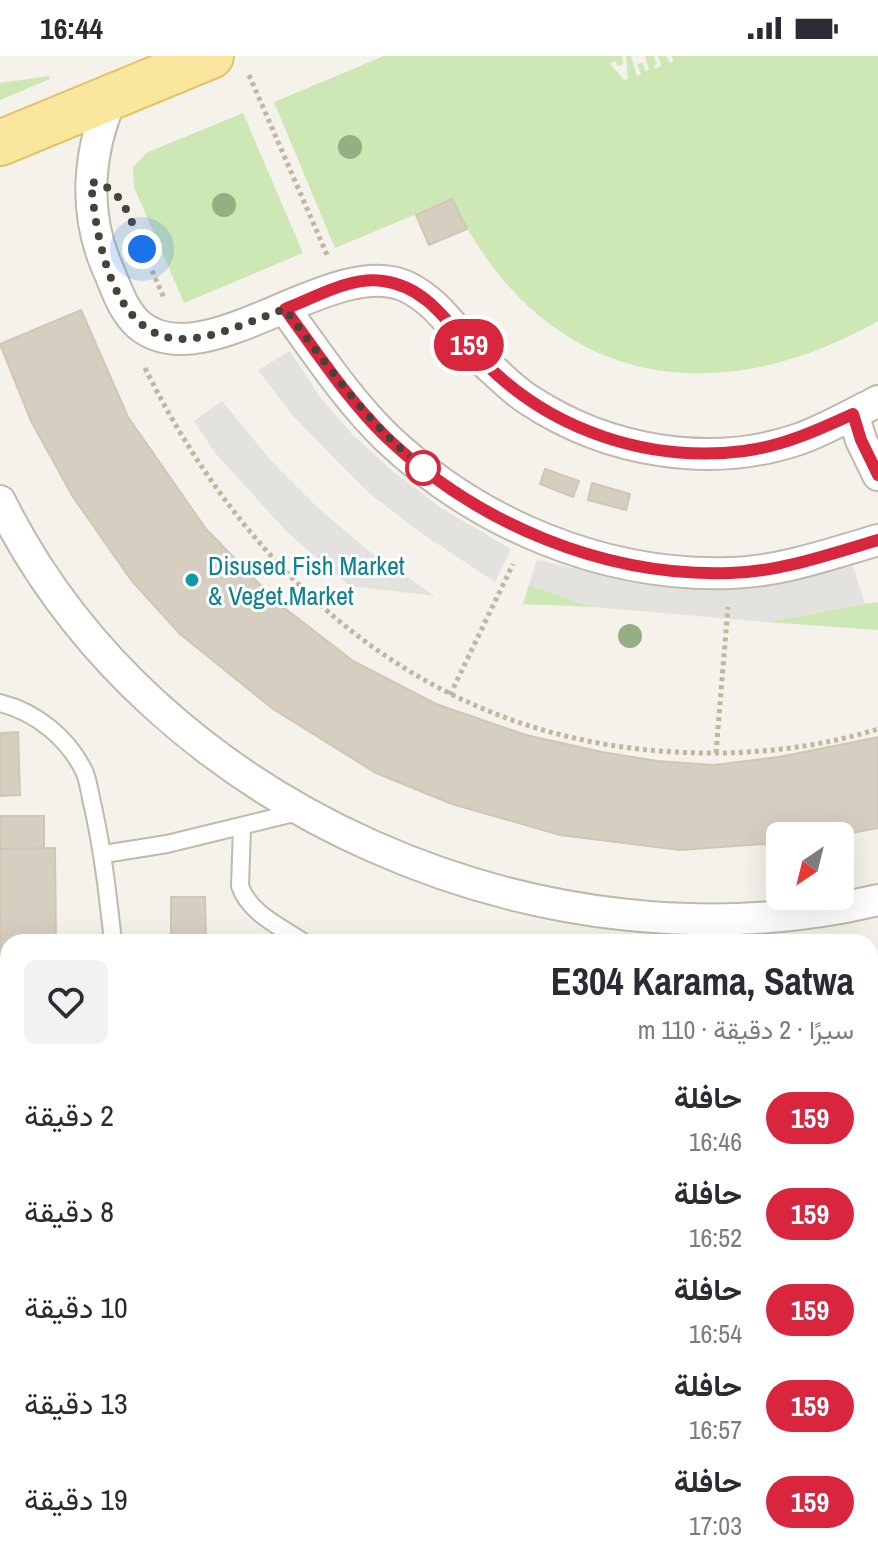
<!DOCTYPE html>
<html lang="ar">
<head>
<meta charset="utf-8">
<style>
  :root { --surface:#fff; --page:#f2f2f3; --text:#2b2b33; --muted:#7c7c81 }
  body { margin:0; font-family:"Archivo Narrow",Vazirmatn,sans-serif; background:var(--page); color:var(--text); direction:rtl; height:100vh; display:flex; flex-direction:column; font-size:30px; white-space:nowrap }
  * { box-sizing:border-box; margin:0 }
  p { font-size:26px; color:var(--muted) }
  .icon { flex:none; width:44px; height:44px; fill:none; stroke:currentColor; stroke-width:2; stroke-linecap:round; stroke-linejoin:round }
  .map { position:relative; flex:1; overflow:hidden; direction:ltr }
  .drawer { position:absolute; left:0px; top:878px; width:878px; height:632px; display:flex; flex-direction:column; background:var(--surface); border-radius:24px 24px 0 0; box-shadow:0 8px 32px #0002; direction:rtl }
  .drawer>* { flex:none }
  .badge { padding:0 16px; border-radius:26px; font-size:28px; line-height:52px }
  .needle { width:52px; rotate:215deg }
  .buttons { position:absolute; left:766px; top:766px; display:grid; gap:16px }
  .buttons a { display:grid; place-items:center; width:88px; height:88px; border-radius:12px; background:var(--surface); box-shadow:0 8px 32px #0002; font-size:40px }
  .you { position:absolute; width:40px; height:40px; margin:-20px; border:6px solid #fff; border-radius:50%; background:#1a73e8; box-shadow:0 0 0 12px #1a73e833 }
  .map>.badge { position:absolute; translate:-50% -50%; box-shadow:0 0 0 4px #fff }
  .round { display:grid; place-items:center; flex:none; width:84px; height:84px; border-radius:12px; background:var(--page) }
  .headline { display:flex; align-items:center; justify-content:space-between; height:136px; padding:0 24px }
  h1 { font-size:38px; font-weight:800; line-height:60px }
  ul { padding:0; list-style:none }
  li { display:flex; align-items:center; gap:24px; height:96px; padding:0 24px }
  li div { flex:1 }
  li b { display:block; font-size:30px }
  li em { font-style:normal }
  li .badge { min-width:88px; font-weight:700; text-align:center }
  .status { display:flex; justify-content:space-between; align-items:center; height:56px; padding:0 40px; background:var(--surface); direction:ltr }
  .status svg { height:22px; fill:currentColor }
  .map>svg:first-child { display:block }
  .green { fill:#cde7b5 }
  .parking { fill:#e3e2de }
  .building { fill:#d6cec0; stroke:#d0c7b3; stroke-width:2 }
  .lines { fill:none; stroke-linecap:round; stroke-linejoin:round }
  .lane-casing { stroke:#c0baad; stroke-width:20 }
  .street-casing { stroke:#c0baad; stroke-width:34 }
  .primary-casing { stroke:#e1c46c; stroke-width:48 }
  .path { stroke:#c1b79e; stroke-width:5; stroke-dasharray:4 4; stroke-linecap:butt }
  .lane { stroke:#fff; stroke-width:16 }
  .street { stroke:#fff; stroke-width:30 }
  .primary { stroke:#fbe69d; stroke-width:44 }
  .tree { fill:#94af82 }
  .line-casing { stroke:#fff; stroke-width:18 }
  .line { stroke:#d7263d; stroke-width:12 }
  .walk { stroke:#484338; stroke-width:8; stroke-dasharray:0 14.4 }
  .stop-dot { fill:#fff; stroke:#d7263d; stroke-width:4 }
  .culture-dot { fill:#0f9aa8; stroke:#fff; stroke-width:3 }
  .labels { text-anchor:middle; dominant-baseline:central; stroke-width:6; stroke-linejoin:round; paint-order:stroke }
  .culture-label { font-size:26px; fill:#0d838f; stroke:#fff; text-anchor:start }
</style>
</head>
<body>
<div class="status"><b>16:44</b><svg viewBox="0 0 49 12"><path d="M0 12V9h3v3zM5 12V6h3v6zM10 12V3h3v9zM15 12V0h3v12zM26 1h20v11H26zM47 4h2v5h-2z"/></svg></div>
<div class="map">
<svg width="878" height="1510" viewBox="0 0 878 1510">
  <rect width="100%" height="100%" fill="#f4f2ea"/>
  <path class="green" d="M384 0H622L623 8 618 10 615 5 610 8 624 24 628 23 626 0H631L637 20 641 18 637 8 643 7 645 15 649 14 645 0H654L657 8 654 9 655 13 661 10 658 0H666L670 7 673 5 672 0H878V265C707 362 539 326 452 143L335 192 274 46Z
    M49 20 50 23 0 44V27Z
    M243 57 303 197 184 247 134 131 133 112 146 97Z
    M529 529 592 551 523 548Z
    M878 546V574L767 566 865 548Z
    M0 1124H8V1502H870V1127H878V1510H0Z"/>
  <path class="parking" d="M290 295 320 341 351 377 391 414 441 452 511 493 495 526 421 477 368 436 293 360 258 314Z
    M222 345 275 409 318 452 369 495 435 540 350 530 289 478 216 398 194 365Z
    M537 504 640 527 711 532 783 527 853 510 865 548 767 566 592 551 529 529Z"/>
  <path class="building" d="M452 143 467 173 429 189 416 159Z
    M81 254 128 361 206 473 278 547 353 605 436 648 526 679 602 696 657 705 714 709 779 701 878 681V772L835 780H780V787L680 794 560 779 452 748 376 717 273 653 180 578 132 525 73 441 31 365 0 288Z
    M545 413 579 425 573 441 540 428Z
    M592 427 630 438 626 454 588 444Z
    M18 676 20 739 0 740V677Z
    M0 760H44V793H0Z
    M55 792 56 886H8V960H0V793Z
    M171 841H205L206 886H171Z
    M2 960H8V1032H3Z"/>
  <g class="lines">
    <defs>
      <path id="lane" d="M0 647C36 656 68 682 84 715 89 726 90 740 93 751 103 796 108 840 113 886
        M242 771 240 830C249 857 281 871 303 886
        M104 798 167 788 302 755
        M0 1058H8"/>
      <path id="street" d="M112 41C88 95 83 155 107 211 116 231 122 254 139 269 205 324 331 198 405 230 443 247 461 287 492 313 504 324 516 336 529 344 608 396 712 414 802 382 828 372 853 358 878 345
        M285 253C317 297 348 344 387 382 478 468 603 521 730 517 780 516 830 498 878 484
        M853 358 861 384 878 419
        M0 445C152 754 548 923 878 844"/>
      <path id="primary" d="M0 87 211 0"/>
    </defs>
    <use href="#lane" class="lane-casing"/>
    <use href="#street" class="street-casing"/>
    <use href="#primary" class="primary-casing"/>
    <path class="path" d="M249 19 328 201
      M136 178 164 242
      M145 312C251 526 428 683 675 696 742 700 814 693 878 673
      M450 639 513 508
      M716 697 728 551"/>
    <use href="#lane" class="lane"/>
    <use href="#street" class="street"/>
    <use href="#primary" class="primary"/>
  </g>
  <g class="tree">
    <circle cx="350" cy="91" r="12"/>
    <circle cx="224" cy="149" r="12"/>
    <circle cx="630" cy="580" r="12"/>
  </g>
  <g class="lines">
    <defs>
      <path id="line" d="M878 419 861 384 853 358C818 374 783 390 744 395 650 407 551 375 484 306 453 276 431 231 383 225 351 220 314 242 285 253 317 297 348 344 387 382 478 468 604 521 730 517 780 516 830 498 878 484"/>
    </defs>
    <use href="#line" class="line-casing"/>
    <use href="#line" class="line"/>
    <path class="walk" d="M142 193C131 166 124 130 91 126 96 181 112 285 185 283 216 282 256 263 285 253 330 313 371 373 431 418L423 412"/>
  </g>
  <circle class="stop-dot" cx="423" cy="412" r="16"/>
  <circle class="culture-dot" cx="192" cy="524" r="8"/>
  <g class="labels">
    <g class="culture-label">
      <text x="208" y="509">Disused Fish Market<tspan x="208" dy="30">&amp; Veget.Market</tspan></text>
    </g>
  </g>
</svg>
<div class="buttons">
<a><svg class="needle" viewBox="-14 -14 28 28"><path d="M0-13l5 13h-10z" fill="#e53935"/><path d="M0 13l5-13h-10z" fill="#7c7c81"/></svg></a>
</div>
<div class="you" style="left:142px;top:193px"></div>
<b class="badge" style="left:469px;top:289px;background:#d7263d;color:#fff">159</b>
<section class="drawer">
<div class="headline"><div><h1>E304 Karama, Satwa</h1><p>سيرًا · 2 دقيقة · 110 m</p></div><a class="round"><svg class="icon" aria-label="heart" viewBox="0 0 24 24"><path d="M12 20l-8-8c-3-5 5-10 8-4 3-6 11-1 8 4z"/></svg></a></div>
<ul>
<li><span class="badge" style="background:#d7263d;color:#fff">159</span><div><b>حافلة</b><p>16:46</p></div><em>2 دقيقة</em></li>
<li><span class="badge" style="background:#d7263d;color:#fff">159</span><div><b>حافلة</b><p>16:52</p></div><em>8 دقيقة</em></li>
<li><span class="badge" style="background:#d7263d;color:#fff">159</span><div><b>حافلة</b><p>16:54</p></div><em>10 دقيقة</em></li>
<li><span class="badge" style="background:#d7263d;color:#fff">159</span><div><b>حافلة</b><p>16:57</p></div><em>13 دقيقة</em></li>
<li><span class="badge" style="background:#d7263d;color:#fff">159</span><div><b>حافلة</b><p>17:03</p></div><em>19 دقيقة</em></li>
</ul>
</section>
</div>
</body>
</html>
